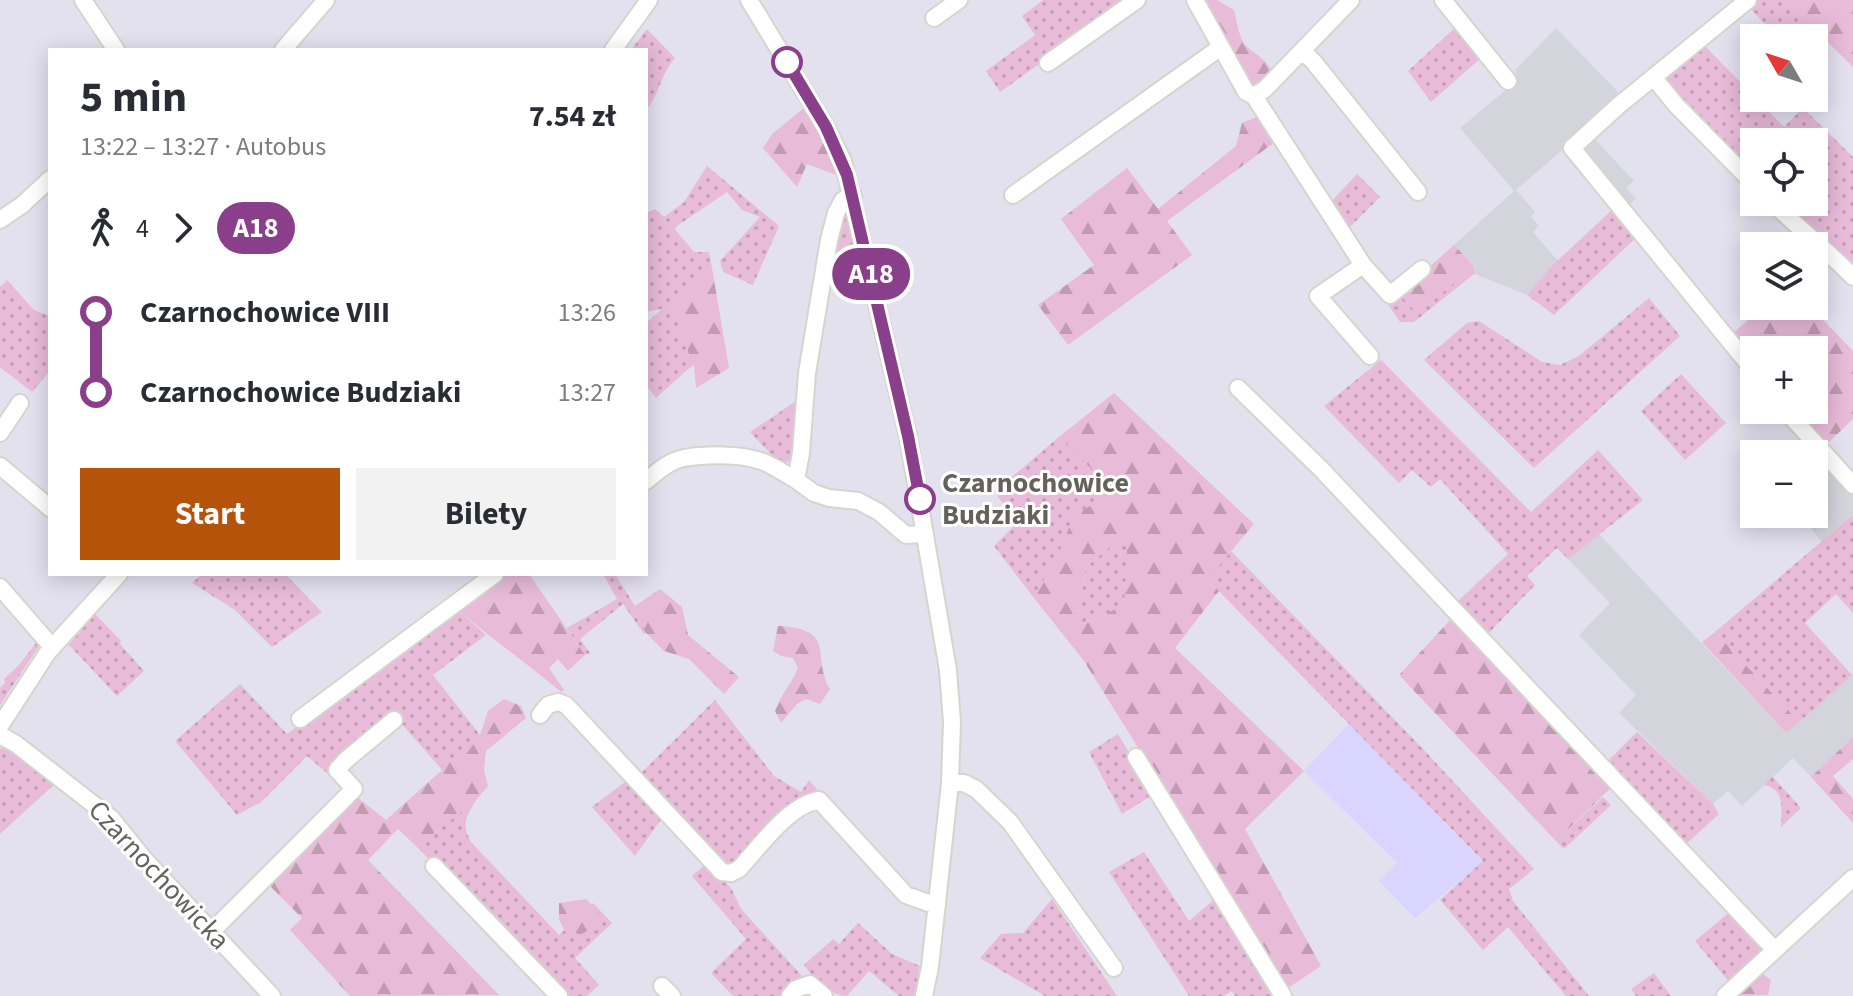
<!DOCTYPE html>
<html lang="pl">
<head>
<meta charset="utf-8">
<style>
  :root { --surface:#fff; --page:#f2f2f3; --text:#2b2b33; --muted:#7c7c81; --accent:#b45309 }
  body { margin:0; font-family:"Source Sans 3",sans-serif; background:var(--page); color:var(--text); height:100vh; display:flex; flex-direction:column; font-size:30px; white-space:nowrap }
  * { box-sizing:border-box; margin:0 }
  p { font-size:26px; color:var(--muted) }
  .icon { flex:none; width:44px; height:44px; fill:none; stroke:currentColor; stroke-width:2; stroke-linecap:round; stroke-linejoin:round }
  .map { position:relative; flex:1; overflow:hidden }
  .side { position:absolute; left:48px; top:48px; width:600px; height:528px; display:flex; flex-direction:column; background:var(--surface); border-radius:0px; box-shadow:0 4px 20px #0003 }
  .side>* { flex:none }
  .badge { padding:0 16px; border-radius:26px; font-size:28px; line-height:52px }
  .needle { width:52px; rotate:309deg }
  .fabs { position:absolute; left:1740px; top:24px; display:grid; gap:16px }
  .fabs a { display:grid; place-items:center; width:88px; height:88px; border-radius:0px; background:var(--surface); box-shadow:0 4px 20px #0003; font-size:40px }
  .map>.badge { position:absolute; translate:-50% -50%; box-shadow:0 0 0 4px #fff }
  .legs { display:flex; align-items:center; gap:12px; height:88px; padding:0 32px; font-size:26px }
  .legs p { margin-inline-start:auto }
  .head { display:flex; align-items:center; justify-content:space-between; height:136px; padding:0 32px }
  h1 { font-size:44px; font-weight:700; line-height:60px }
  .cta { display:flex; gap:16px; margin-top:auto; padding:16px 32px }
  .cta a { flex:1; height:92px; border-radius:0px; background:var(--accent); color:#fff; font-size:32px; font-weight:700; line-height:92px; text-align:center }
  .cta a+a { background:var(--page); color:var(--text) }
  ul { padding:0 32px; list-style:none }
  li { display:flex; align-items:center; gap:28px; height:80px; font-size:30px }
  li i { display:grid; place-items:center; width:12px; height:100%; margin:0 10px; background:currentColor }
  li i::after { content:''; width:20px; height:20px; margin:-10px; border:6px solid; border-radius:50%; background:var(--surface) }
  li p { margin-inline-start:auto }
  li:first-child i { background:linear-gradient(#0000 50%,currentColor 0) }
  li:last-child i { background:linear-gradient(currentColor 50%,#0000 0) }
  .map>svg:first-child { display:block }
  .commercial { fill:#dad5ff }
  .industrial { fill:#d4d4dc }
  .grass { fill:url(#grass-dots) }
  .forest { fill:url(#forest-firs); fill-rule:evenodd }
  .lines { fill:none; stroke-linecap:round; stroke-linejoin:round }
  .minor-casing { stroke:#d5d5cd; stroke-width:20 }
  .minor { stroke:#fff; stroke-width:16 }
  .line-1-casing { stroke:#fff; stroke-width:18 }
  .line-1 { stroke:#893f8a; stroke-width:12 }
  .stop-1-dot { fill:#fff; stroke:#893f8a; stroke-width:4 }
  .labels { text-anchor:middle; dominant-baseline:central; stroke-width:6; stroke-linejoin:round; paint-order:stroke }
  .stop-label { font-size:28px; font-weight:bold; fill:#64625a; stroke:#fff; text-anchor:start }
  .street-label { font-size:28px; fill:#64625a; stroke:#fff }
</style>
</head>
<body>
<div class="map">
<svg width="1853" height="996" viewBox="0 0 1853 996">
  <defs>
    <pattern id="grass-dots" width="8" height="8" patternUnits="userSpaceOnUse" patternTransform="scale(2)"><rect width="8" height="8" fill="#e8bbd9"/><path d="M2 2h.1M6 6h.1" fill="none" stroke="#c09bb3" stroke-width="1.8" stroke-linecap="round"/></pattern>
    <pattern id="forest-firs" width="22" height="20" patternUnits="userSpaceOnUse" patternTransform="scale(2)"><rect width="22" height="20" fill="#e8bbd9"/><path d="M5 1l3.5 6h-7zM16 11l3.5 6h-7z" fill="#c09bb3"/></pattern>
  </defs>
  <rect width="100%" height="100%" fill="#e3e1ee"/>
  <path class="commercial" d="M1349 724 1483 862 1415 918 1379 881 1397 863 1304 771Z"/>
  <path class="industrial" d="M1556 28 1619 93 1560 152 1516 190 1535 212 1531 217 1539 226 1533 232 1558 261 1527 295 1474 274V265L1454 245 1514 191 1460 128 1518 80 1515 70Z
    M1592 136 1634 181 1626 188 1636 199 1627 207 1579 147Z
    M1816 454 1853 493V515L1822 542 1799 514H1814Z
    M1599 534 1786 733 1853 673V737L1811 777 1793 758 1742 806 1728 791 1713 804 1619 713 1636 695 1579 635 1610 603 1568 559Z"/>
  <path class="grass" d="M1043 0H1129L1000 92 986 71 1035 35 1022 16Z
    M1756 0H1785L1813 27 1801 38H1778L1748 6Z
    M1457 26 1482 57 1431 102 1408 71Z
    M647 29 675 58C659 77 660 94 646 110V50H631Z
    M1703 44 1784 127 1803 108 1794 98H1814V77L1827 91 1807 112 1853 157V269L1779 202H1814V142H1754V176L1665 84 1668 72Z
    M707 166 779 226 753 285 723 272 720 261 760 217 742 210 727 192 674 228 694 252H709L712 268 673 301 689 356 686 371 656 398 646 385V323L662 309 646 312V213L655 209 664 217 684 202Z
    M1357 174 1380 197 1347 230 1329 204Z
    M1616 206 1639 235 1554 315 1527 295 1554 264Z
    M849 209 859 265 829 272 843 210Z
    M1474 266V274L1414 322H1400L1385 300 1399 294 1418 313Z
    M7 280 34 310 50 316V371L32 392 0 367V287Z
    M1649 298 1680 336 1534 468 1424 360 1467 323 1479 321 1542 362 1560 365 1579 356Z
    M1381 360 1531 512 1598 450 1643 500 1568 559 1557 548 1527 576 1535 585 1486 636 1456 603 1508 554 1440 479 1431 487 1412 470 1399 483 1324 406Z
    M1681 374 1726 423 1685 460 1641 411Z
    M799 399 797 454 788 462 779 463 750 432Z
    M1059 437 1117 493 1074 514 1061 548 1034 598 994 546 1018 522 994 492Z
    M1853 515V613L1836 594 1805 623 1852 675 1799 722 1715 632Z
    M1129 531 1125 604 1098 619 1076 625 1086 567Z
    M1231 551 1424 750 1534 869 1509 889 1513 901 1589 996H1566L1508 927 1483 950 1440 900 1483 861 1207 579Z
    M202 574H285L322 612 272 647 235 610 192 583Z
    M603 574H615L635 606 632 608 646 633 644 634 623 604 580 639 590 653 585 655 567 628 617 599Z
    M456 608 486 635 433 675 480 735 467 753 437 764 392 713 328 774 307 756 261 802 237 815 175 741 240 684 287 734Z
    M95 614 121 641 120 644 144 671 117 696 69 645Z
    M39 639 41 643 0 705V688L5 683 4 679 20 664Z
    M715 700 774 776 801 792 809 780 821 794C782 795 761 841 733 864L721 863 637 777Z
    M1637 732 1713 804 1719 814 1685 845 1607 762Z
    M1118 734 1154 794 1122 814 1089 752Z
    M4 747 9 750 11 748 57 782 0 834V748Z
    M1772 776 1801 808 1781 827C1781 810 1786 789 1764 785Z
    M629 779 659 811 660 821 635 856 592 807Z
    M1603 797 1611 805 1564 849 1556 841Z
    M476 800C466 818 461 824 471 842L559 935 593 903 612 923 575 958 599 985 587 996H564L417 847Z
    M1144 852 1189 921 1217 897 1276 991 1270 996H1235L1232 991 1223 996H1189L1109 872Z
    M707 863 731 888 741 909 803 977 786 996H733L711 973 746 939 692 876Z
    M1052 899 1117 996H1045L980 958 1001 934 1023 933Z
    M1732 910 1763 945 1762 953 1730 983 1695 941Z
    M858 923 892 954 920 966 914 996H899L869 971 847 996C831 996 813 978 804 965L833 939 839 944Z
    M1654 973 1671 996H1636L1631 989Z"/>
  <path class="forest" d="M1197 0H1217L1234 10C1237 21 1238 34 1244 43 1252 54 1262 54 1272 71L1257 87 1248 86Z
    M1785 0H1853V67Z
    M805 107 815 119 839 176 807 164 797 187 763 148 772 134Z
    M1259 116 1275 142 1167 221 1192 255 1068 345 1038 305 1094 265 1061 219 1127 168 1158 209 1236 146 1242 123Z
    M1454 245 1474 266 1418 314 1399 294Z
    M712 268 729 368 696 388 694 365 686 371 689 355 672 301Z
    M1764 306H1810L1853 351V419L1825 446 1793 410H1814V350H1754V360L1733 333Z
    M1114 393 1254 524 1208 579 1219 591 1175 648 1304 771 1245 829 1321 966 1288 988 1084 661 1034 598 1061 548 1074 514 1116 493 1059 437ZM1128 532 1124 604 1098 619 1076 625 1086 567Z
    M501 574H529L585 655 568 671 558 659 549 668 564 690 561 692C527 663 490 638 456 608Z
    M660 589 682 607 688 635 739 677 724 694 689 659 664 651 646 633 632 608Z
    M1453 617 1615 784 1556 841 1399 675Z
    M778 626C838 629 811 656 830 689L820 704 806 699 797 704 781 723 775 711C780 695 792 684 798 668L793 658 781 656 773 651Z
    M1715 632 1799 722 1786 733 1702 642Z
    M504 699 521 706 526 718 486 751 484 770 488 786 476 800 417 847 398 829 368 860 499 995 350 996 290 930 302 918 267 883 357 797 386 820 442 770 437 764 467 753 480 735 488 711Z
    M1853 737V759L1833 776 1853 799V823L1811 777Z
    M586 899 598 911 599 925 581 934 565 932 559 919V903Z
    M1760 972 1771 980 1768 995 1734 996Z"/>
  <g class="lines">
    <defs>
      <path id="minor" d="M83 0 116 50
        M749 0 826 127 843 161 908 436 948 670 952 722 950 783 930 967 924 996
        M1195 0 1246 92 1254 96 1265 89 1351 0
        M1443 0 1508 81
        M1748 0 1618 106 1572 148 1754 371
        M934 18 959 0
        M283 50 326 0
        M613 50 649 0
        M1302 51 1313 61 1418 192
        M1048 63 1137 0
        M1654 78 1676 105 1754 184
        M1254 96 1363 265 1390 295 1422 269
        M1013 195 1221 47
        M853 196 843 200 836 213 829 240 807 373 801 453 796 480 814 493 829 498 858 501 879 512 906 535 925 534
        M1772 202C1798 228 1827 250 1853 277
        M0 220 22 205 50 179
        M1363 265 1318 296 1370 356
        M1238 388 1321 469 1775 950
        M1785 410 1853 485
        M0 433 20 403
        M0 466 50 508
        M646 481C658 471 669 461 684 458 706 454 740 454 761 461 773 465 785 474 796 480
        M0 587 52 647
        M540 715 548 705 558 702 566 705 722 872 731 873 739 869C760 846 789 805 819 800L906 895 937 906
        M300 719 495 574
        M0 726 48 652 119 574
        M0 735 16 744 111 818 144 859 272 996
        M1136 757 1283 996
        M950 783H964L976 789 1010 822 1114 968
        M434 866 559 996
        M212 931 354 789 337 770 346 760 394 720
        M662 986 672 996
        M790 996 796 989 810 984 824 996
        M1725 996 1853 878"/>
    </defs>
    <use href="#minor" class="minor-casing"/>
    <use href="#minor" class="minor"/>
  </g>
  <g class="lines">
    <defs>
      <path id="line-1" d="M787 62 826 127 847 175 908 436 920 499"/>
    </defs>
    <use href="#line-1" class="line-1-casing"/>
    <use href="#line-1" class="line-1"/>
  </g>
  <g class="stop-1-dot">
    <circle cx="787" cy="62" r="14"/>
    <circle cx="920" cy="499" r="14"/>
  </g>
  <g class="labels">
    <g class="stop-label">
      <text x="942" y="483">Czarnochowice<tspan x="942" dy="32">Budziaki</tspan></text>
    </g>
    <g class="street-label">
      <text transform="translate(159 875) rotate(47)">Czarnochowicka</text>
    </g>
  </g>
</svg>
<div class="fabs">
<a><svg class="needle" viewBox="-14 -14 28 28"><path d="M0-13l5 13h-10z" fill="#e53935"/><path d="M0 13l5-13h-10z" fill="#7c7c81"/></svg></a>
<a><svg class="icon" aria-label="locate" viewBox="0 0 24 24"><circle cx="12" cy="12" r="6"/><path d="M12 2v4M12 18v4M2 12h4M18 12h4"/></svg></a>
<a><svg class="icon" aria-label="layers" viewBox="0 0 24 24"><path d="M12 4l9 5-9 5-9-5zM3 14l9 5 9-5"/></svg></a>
<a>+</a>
<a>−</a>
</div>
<b class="badge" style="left:871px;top:274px;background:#893f8a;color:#fff">A18</b>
<section class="side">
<div class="head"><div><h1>5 min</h1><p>13:22 – 13:27 · Autobus</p></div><b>7.54 zł</b></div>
<div class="legs"><svg class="icon" aria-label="walk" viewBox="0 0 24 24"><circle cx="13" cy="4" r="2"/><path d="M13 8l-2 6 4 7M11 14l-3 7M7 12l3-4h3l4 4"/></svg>4<svg class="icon" aria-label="forward" viewBox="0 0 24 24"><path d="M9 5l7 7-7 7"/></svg><b class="badge" style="background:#893f8a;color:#fff">A18</b></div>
<ul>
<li><i style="color:#893f8a"></i><b>Czarnochowice VIII</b><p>13:26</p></li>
<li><i style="color:#893f8a"></i><b>Czarnochowice Budziaki</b><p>13:27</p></li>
</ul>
<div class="cta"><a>Start</a><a>Bilety</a></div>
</section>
</div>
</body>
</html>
